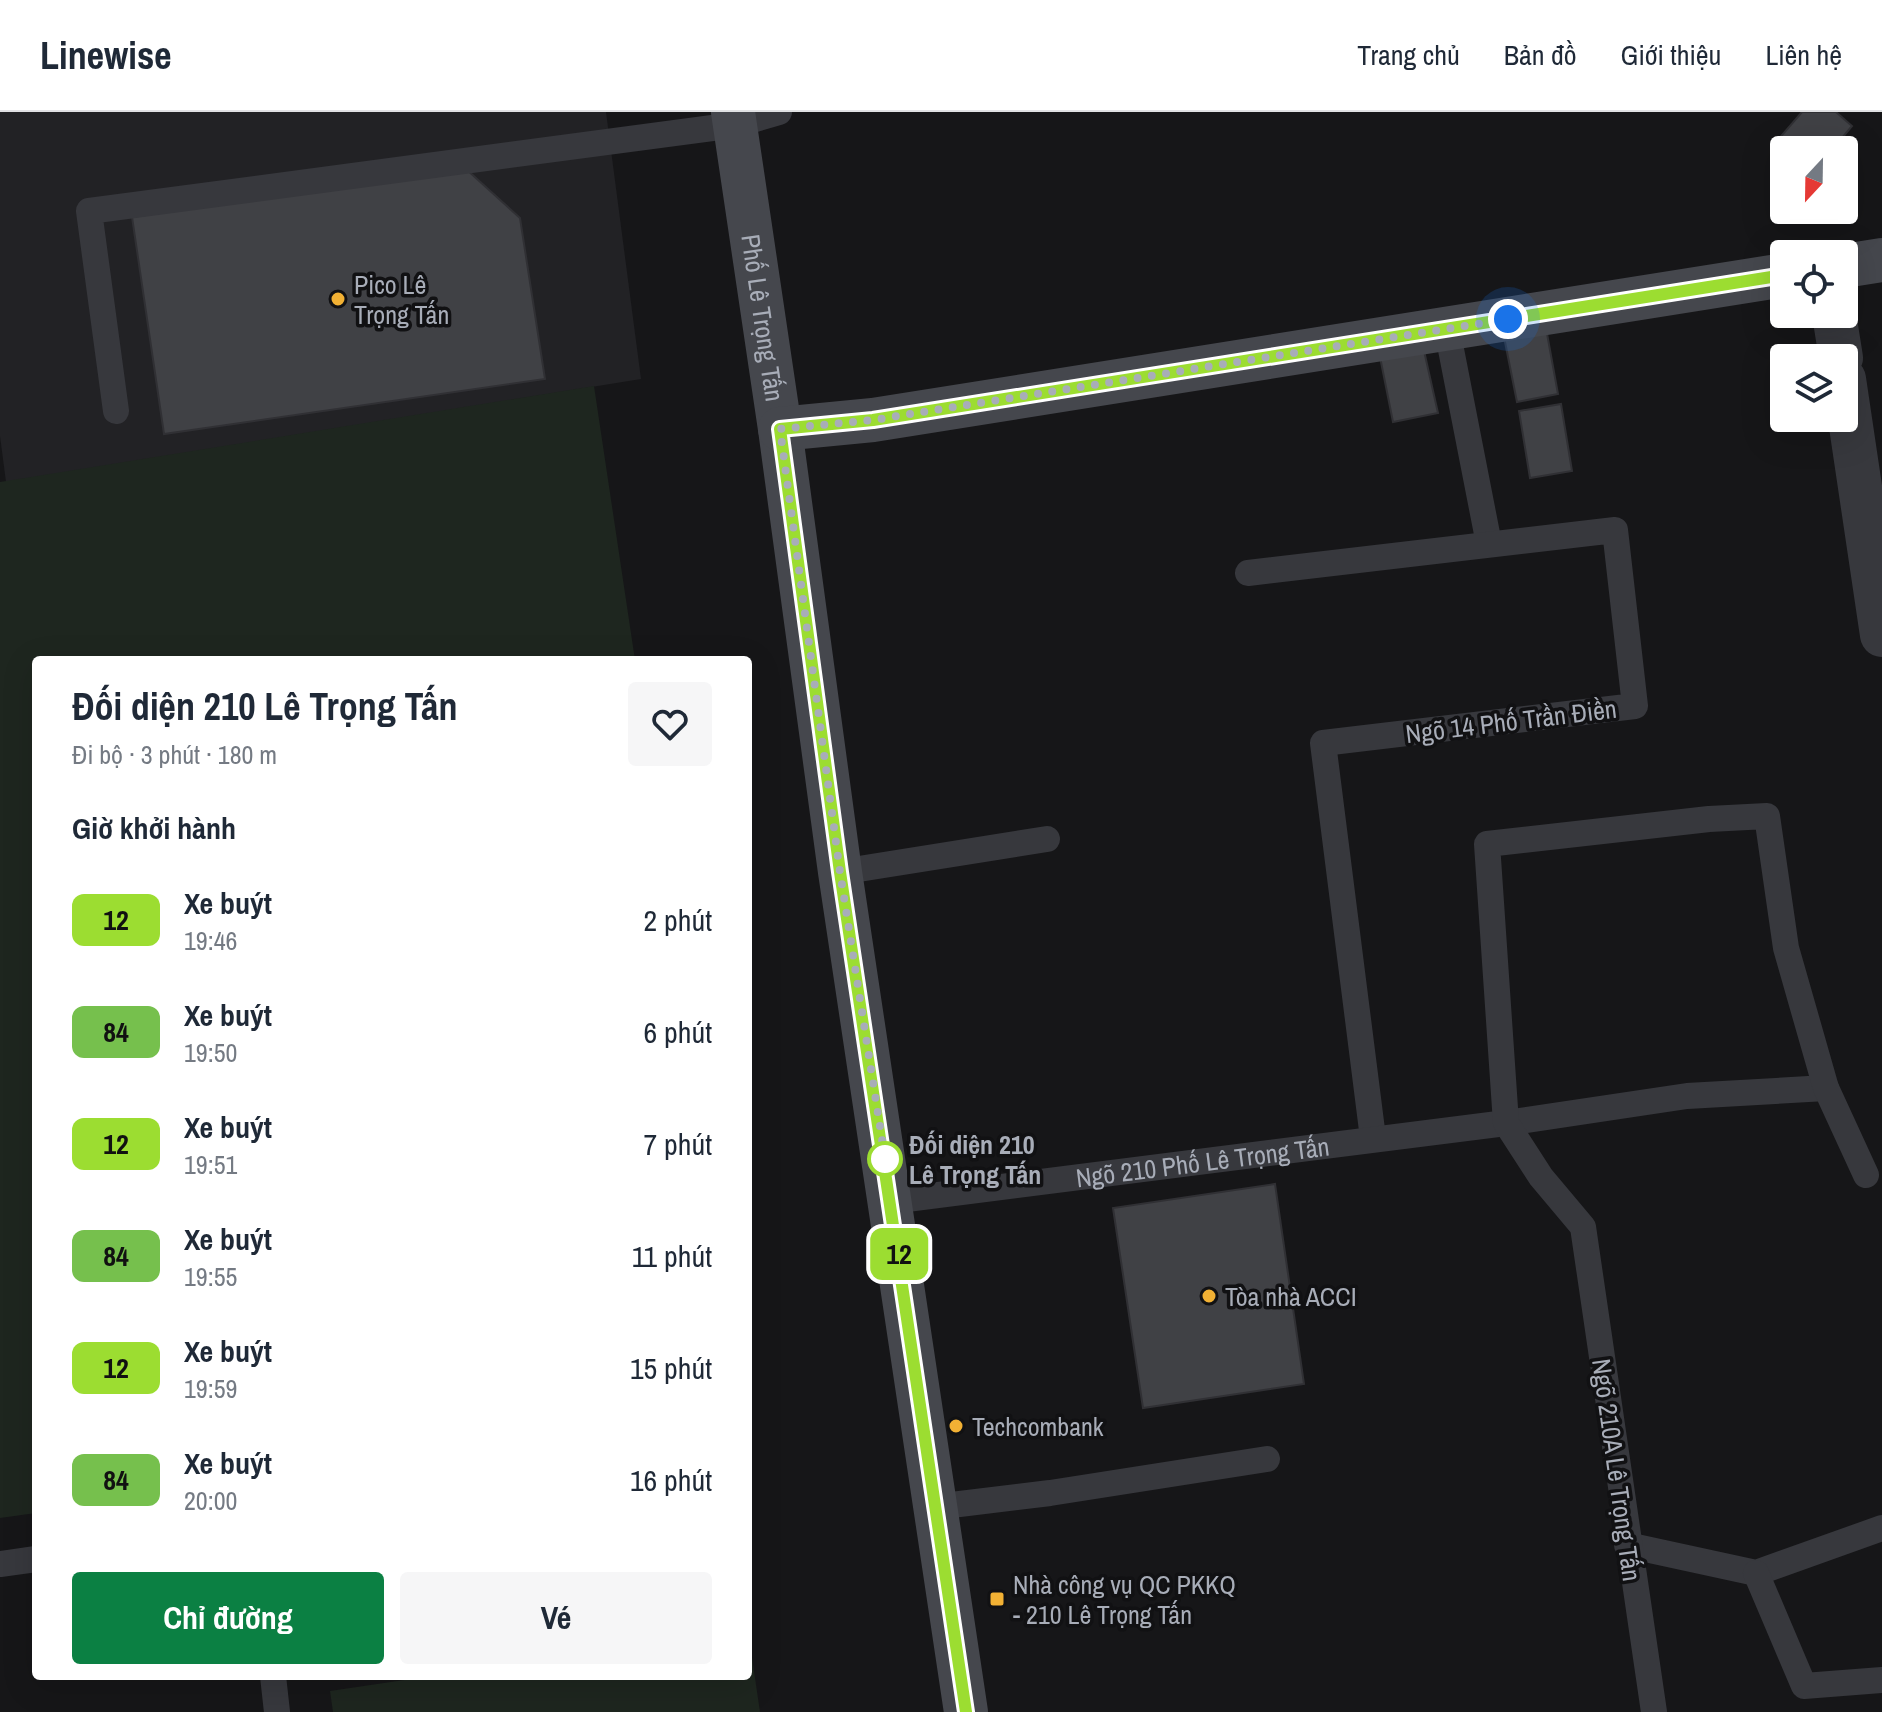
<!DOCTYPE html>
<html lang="vi">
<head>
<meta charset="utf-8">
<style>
  :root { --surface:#fff; --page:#f6f6f7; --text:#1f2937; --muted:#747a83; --line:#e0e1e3; --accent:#0b8043 }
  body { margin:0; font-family:"Archivo Narrow",sans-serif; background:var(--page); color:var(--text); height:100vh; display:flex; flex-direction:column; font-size:30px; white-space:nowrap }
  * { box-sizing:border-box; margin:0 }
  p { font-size:26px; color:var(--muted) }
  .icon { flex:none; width:44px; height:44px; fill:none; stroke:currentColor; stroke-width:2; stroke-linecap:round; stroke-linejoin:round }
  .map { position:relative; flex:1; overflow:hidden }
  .details { position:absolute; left:32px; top:544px; width:720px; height:1024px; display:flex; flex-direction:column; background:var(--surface); border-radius:8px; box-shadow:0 8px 32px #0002 }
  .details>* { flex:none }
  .badge { padding:0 16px; border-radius:12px; font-size:28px; line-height:52px }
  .needle { width:52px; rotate:202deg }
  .tools { position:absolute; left:1770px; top:24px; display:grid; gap:16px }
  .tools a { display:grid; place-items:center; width:88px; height:88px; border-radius:8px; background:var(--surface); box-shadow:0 8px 32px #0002; font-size:40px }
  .you { position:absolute; width:40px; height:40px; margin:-20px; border:6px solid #fff; border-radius:50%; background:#1a73e8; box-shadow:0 0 0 12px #1a73e833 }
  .map>.badge { position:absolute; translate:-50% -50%; box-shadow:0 0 0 4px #fff }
  h2 { padding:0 40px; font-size:30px; line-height:72px }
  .round { display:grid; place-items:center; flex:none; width:84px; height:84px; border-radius:8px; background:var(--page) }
  .head { display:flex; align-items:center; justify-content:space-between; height:136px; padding:0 40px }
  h1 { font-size:38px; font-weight:700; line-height:60px }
  .cta { display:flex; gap:16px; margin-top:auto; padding:16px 40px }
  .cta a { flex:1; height:92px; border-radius:8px; background:var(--accent); color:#fff; font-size:32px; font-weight:700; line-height:92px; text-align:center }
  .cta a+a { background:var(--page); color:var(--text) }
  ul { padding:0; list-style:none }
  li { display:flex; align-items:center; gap:24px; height:112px; padding:0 40px }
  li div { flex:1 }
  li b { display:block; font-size:30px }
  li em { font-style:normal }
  li .badge { min-width:88px; font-weight:700; text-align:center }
  header { display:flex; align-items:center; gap:48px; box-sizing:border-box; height:112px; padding:0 40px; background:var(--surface); border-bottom:2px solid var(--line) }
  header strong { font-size:38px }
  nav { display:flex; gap:44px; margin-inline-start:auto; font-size:28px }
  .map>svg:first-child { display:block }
  .built { fill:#222225 }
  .green { fill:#1e261f }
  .building { fill:#404145; stroke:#303034; stroke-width:2 }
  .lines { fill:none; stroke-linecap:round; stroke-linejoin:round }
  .lane { stroke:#37383d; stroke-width:26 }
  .street { stroke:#37383d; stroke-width:44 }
  .secondary { stroke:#45474d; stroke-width:44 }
  .line-casing { stroke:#fff; stroke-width:18 }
  .line { stroke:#9cdd31; stroke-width:12 }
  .walk { stroke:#a8adb8; stroke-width:8; stroke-dasharray:0 14.4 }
  .poi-dot { fill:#f2b134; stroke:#111113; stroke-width:3 }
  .stop-dot { fill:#fff; stroke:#9cdd31; stroke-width:4 }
  .labels { text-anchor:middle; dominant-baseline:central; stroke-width:7; stroke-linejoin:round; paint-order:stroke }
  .poi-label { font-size:26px; fill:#a8adb8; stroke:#111113; text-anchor:start }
  .street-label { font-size:26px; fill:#a8adb8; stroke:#111113 }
  .stop-label { font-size:26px; font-weight:bold; fill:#a8adb8; stroke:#111113; text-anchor:start }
</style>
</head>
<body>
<header>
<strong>Linewise</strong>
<nav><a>Trang chủ</a><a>Bản đồ</a><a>Giới thiệu</a><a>Liên hệ</a></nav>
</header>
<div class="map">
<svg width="1882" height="1600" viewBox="0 0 1882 1600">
  <rect width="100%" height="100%" fill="#161618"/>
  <path class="built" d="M0 0H606L641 267 6 370 0 324Z"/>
  <path class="green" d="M594 274 635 548H36V1401L0 1406V370Z
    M748 1518 760 1600H333L330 1579 431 1564H748Z"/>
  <path class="building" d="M1802 0H1836L1852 14 1832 38H1785L1776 30Z
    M466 57 520 106 545 267 164 322 132 105Z
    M1546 216 1558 282 1517 290 1504 225Z
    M1420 221 1438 301 1393 310 1377 230Z
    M1561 292 1572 359 1530 366 1519 299Z
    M1275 1072 1304 1272 1143 1296 1113 1096Z"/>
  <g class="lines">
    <g class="lane">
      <path d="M1447 217 1489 432"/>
      <path d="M116 299 89 99 735 13 779 0"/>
      <path d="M1248 461 1615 418 1635 594 1323 631 1373 1026"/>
      <path d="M840 760 1047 727"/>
      <path id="s1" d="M891 1089 1506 1011 1687 984 1826 976"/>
      <path d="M935 1395 1050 1381 1267 1347"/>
      <path d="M1627 1433 1756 1461 1882 1416"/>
      <path d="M0 1452 36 1447"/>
      <path d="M1756 1461 1804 1574 1882 1568"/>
      <path d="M273 1564 277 1600"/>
      <path d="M1654 1600 1583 1115 1541 1065 1506 1011 1487 732 1709 707 1767 704 1786 836 1826 976 1866 1063"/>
    </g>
    <path class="street" d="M1834 202 1841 246
      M1844 267 1882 523"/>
    <g class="secondary">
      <path id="s2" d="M733 0 780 317 840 760 966 1600"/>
      <path d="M1844 154 1882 148"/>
      <path d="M780 317 873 308 1784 163"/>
    </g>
  </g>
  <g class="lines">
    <defs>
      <path id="line" d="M966 1600 840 760 780 317 873 308 1784 163"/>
    </defs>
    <use href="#line" class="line-casing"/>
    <use href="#line" class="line"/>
    <path class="walk" d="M885 1047 887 1059 840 760 780 317 873 308 1508 207"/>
  </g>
  <g class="poi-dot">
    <circle cx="338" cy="187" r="8"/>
    <circle cx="1209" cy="1184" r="8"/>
    <circle cx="956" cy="1314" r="8"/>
    <rect x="989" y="1479" width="16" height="16" rx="4"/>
  </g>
  <circle class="stop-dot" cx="885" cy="1047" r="16"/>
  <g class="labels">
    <g class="poi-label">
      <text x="354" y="172">Pico Lê<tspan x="354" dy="30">Trọng Tấn</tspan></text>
      <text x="1225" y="1184">Tòa nhà ACCI</text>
      <text x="972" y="1314">Techcombank</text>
      <text x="1013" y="1472">Nhà công vụ QC PKKQ<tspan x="1013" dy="30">- 210 Lê Trọng Tấn</tspan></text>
    </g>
    <g class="street-label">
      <text stroke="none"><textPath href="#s2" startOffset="208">Phố Lê Trọng Tấn</textPath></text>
      <text transform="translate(1511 609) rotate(-7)">Ngõ 14 Phố Trần Điền</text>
      <text stroke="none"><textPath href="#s1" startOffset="314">Ngõ 210 Phố Lê Trọng Tấn</textPath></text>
      <text transform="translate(1617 1358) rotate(82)">Ngõ 210A Lê Trọng Tấn</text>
    </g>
    <g class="stop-label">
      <text x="909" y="1032">Đối diện 210<tspan x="909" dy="30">Lê Trọng Tấn</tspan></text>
    </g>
  </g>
</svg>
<div class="tools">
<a><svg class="needle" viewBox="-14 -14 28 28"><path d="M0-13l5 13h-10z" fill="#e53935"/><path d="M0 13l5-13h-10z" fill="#747a83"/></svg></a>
<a><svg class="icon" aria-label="locate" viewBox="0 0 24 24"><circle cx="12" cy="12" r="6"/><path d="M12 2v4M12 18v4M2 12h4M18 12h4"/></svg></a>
<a><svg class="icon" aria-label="layers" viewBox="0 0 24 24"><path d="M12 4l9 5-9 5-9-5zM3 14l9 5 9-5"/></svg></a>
</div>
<div class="you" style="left:1508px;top:207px"></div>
<b class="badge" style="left:899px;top:1142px;background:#9cdd31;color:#111">12</b>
<section class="details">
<div class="head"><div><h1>Đối diện 210 Lê Trọng Tấn</h1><p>Đi bộ · 3 phút · 180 m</p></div><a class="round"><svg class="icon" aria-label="heart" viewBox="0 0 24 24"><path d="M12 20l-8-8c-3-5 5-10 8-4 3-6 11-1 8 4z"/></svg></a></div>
<h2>Giờ khởi hành</h2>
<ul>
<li><span class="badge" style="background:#9cdd31;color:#111">12</span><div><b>Xe buýt</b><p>19:46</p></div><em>2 phút</em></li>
<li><span class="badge" style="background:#76c04d;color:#111">84</span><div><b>Xe buýt</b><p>19:50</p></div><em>6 phút</em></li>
<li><span class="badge" style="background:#9cdd31;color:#111">12</span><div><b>Xe buýt</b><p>19:51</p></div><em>7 phút</em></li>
<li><span class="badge" style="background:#76c04d;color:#111">84</span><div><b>Xe buýt</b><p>19:55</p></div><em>11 phút</em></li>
<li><span class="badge" style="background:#9cdd31;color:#111">12</span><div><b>Xe buýt</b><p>19:59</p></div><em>15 phút</em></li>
<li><span class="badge" style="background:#76c04d;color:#111">84</span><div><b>Xe buýt</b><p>20:00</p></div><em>16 phút</em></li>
</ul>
<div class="cta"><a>Chỉ đường</a><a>Vé</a></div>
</section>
</div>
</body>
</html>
